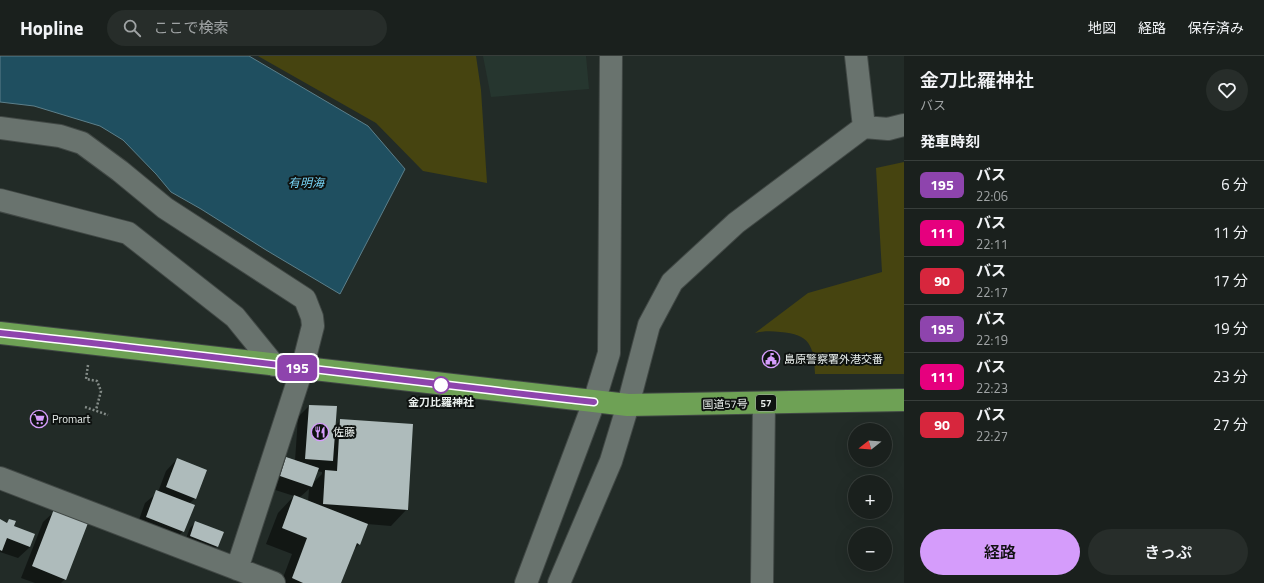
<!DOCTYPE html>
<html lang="ja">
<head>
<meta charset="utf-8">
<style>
  :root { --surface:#1a201d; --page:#272d2a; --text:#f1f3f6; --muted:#9fa3a4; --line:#383e3b; --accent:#d59cfb }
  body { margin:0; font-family:"Titillium Web","Noto Sans JP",sans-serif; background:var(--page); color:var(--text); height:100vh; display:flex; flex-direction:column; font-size:15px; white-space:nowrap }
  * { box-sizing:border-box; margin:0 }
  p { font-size:13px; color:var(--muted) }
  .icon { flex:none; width:22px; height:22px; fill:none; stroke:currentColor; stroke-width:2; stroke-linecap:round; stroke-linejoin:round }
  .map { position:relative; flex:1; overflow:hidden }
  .side { display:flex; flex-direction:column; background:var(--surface); width:360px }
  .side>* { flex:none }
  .badge { padding:0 8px; border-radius:6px; font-size:14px; line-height:26px }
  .needle { width:26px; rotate:253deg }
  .controls { position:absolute; left:848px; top:367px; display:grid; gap:8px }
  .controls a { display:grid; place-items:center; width:44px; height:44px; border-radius:50%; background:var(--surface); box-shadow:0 4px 16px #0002,0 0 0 1px var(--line); font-size:20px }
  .map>.badge { position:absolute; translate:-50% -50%; box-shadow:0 0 0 2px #fff }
  h2 { padding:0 16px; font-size:15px; line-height:36px }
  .round { display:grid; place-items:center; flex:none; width:42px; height:42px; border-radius:21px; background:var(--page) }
  .headline { display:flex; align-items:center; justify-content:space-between; height:68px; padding:0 16px }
  h1 { font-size:19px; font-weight:600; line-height:30px }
  .button { display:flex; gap:8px; margin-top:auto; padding:8px 16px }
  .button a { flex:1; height:46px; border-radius:24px; background:var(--accent); color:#111; font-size:16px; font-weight:600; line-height:46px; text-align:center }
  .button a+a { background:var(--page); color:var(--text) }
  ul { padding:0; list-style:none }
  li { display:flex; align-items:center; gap:12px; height:48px; padding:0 16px; border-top:1px solid var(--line) }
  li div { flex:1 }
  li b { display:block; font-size:15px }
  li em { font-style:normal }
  li .badge { min-width:44px; font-weight:700; text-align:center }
  header { display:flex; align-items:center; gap:24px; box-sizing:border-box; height:56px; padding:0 20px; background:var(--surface); border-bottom:1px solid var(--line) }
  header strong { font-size:19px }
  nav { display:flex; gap:22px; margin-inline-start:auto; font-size:14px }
  .search { width:280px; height:36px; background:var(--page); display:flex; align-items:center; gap:10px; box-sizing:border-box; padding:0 14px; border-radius:22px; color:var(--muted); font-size:15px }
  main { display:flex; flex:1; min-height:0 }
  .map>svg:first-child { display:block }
  .built { fill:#26362f }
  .green { fill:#464410 }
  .water { fill:#1f4f60; stroke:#5c7f8a }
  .shadow { fill:#0007; fill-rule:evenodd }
  .building { fill:#aebbbb }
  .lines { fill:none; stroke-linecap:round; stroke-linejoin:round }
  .minor-casing { stroke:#414845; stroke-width:24 }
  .highway-casing { stroke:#414845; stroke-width:24 }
  .path { stroke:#848c88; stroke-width:2.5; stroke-dasharray:2 2; stroke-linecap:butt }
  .minor { stroke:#69736e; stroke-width:22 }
  .highway { stroke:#6ea155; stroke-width:22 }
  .line-casing { stroke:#fff; stroke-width:9 }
  .line { stroke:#8e44ad; stroke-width:6 }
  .stop-dot { fill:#fff; stroke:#8e44ad; stroke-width:2 }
  .labels { text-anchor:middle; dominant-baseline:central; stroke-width:4; stroke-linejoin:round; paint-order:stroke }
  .shield { fill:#0e1210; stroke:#a8adab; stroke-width:1 }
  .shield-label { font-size:10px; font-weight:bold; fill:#eaf0ed }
  .poi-label { font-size:11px; fill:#eaf0ed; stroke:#0e1210; text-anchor:start }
  .stop-label { font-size:11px; font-weight:bold; fill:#eaf0ed; stroke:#0e1210 }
  .street-label { font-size:11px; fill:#eaf0ed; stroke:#0e1210 }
  .water-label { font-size:12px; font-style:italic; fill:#77d5f7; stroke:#0e1210 }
</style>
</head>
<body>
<header>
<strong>Hopline</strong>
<div class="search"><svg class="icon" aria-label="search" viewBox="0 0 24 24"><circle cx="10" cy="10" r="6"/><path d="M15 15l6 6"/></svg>ここで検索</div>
<nav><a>地図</a><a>経路</a><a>保存済み</a></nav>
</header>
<main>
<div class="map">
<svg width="904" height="527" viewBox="0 0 904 527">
  <rect width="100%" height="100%" fill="#222b27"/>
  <path class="built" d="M483 0H586L589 33 491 41Z"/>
  <path class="green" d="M258 0H476L481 34 487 127 423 115 376 67Z
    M904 106V318H815C814 290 810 278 780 276 771 275 764 275 755 277L808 237 882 216 876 112Z"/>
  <path class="water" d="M0 0H249L368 70 405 113 340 238 266 194 201 153 171 136 156 118 123 84 100 70 34 50 0 46Z"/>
  <path class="shadow" d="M309 350 335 370 341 364 407 453 391 470 367 468 359 488 352 496 340 527H281L292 498 266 488 278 457 294 440 269 432 275 413 287 402 295 405 298 361ZM316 415 322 416V418L312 428ZM309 433 308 446 299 442Z
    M177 403 195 442 189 448 183 475 172 487 136 472 145 447 158 436 166 415Z
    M55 455 65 523 61 527H35L21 522 43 466Z
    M9 464 30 491 18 502 0 496V465L6 467Z
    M196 466 217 490 211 496 185 485 190 472Z"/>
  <path class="building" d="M309 349 337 350 333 405 305 403Z
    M340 363 413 368 408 454 323 448 325 414 337 415Z
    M286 401 319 412 312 431 280 420Z
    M177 402 207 414 196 443 166 431Z
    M156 434 195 449 184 476 146 461Z
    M294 439 368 468 360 489 357 487 341 527H303L292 522 307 482 282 472Z
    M54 453 88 467 66 524 32 510Z
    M0 463 7 467 9 463 16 465 14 470 35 478 30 491 7 482 2 495 0 494Z
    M195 465 224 476 218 491 190 480Z"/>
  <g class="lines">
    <defs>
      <path id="minor" d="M856 0 864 71
        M0 72 60 80 82 87 120 115 165 152 305 243 312 261 313 270 302 313 237 513
        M0 144 128 177 235 261 274 309
        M0 422 274 527
        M526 527 594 346 609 297 611 0
        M559 527 611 405 628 349 649 269 672 226 736 167 864 71 888 73 904 69
        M762 527 764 347"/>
      <path id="highway" d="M0 277 628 349 904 344"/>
    </defs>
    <use href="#minor" class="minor-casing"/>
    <use href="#highway" class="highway-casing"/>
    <path class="path" d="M88 309 86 323 97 325 101 335 96 354
      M85 351 108 359"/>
    <use href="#minor" class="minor"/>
    <use href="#highway" class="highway"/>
  </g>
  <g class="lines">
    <defs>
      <path id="line" d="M0 277C198 298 396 324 594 346"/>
    </defs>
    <use href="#line" class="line-casing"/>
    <use href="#line" class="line"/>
  </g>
  <defs>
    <symbol id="civic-ring" viewBox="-11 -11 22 22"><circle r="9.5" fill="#0e1210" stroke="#d59cfb" stroke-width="1.5"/><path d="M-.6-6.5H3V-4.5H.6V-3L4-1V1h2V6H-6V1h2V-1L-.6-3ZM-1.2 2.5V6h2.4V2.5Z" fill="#d59cfb"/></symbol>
    <symbol id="supermarket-ring" viewBox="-11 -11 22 22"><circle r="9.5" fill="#0e1210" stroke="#d59cfb" stroke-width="1.5"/><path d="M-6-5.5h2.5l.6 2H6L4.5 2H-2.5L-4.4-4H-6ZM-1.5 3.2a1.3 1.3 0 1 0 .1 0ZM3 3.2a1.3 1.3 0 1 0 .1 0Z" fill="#d59cfb"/></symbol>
    <symbol id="restaurant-ring" viewBox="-11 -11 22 22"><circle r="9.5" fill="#0e1210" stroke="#d59cfb" stroke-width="1.5"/><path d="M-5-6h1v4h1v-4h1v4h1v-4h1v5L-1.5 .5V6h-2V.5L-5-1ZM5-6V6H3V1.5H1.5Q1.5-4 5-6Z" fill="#d59cfb"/></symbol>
  </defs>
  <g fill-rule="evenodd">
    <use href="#civic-ring" x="761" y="293" width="20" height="20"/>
    <use href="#supermarket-ring" x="29" y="353" width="20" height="20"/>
    <use href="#restaurant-ring" x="310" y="366" width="20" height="20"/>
  </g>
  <circle class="stop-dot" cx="441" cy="329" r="8"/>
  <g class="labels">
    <rect class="shield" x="756" y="339" width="20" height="16" rx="3"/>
    <g class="shield-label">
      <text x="766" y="347">57</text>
    </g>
    <g class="poi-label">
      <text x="784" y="303">島原警察署外港交番</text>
      <text x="52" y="363">Promart</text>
      <text x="333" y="376">佐藤</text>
    </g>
    <g class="stop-label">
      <text x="441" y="346">金刀比羅神社</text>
    </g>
    <g class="street-label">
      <text transform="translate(725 348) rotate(-1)">国道57号</text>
    </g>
    <g class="water-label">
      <text x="306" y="126">有明海</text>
    </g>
  </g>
</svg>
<div class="controls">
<a><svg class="needle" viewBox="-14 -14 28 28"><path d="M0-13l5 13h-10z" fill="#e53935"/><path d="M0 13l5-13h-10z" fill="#9fa3a4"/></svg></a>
<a>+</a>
<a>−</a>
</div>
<b class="badge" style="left:297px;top:312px;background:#8e44ad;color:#fff">195</b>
</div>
<section class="side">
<div class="headline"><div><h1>金刀比羅神社</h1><p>バス</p></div><a class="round"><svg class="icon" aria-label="heart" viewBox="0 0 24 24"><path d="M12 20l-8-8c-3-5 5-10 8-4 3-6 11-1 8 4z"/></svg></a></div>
<h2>発車時刻</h2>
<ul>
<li><span class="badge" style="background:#8e44ad;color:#fff">195</span><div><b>バス</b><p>22:06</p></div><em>6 分</em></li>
<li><span class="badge" style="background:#e6007e;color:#fff">111</span><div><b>バス</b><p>22:11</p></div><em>11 分</em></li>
<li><span class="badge" style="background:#d7263d;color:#fff">90</span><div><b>バス</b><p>22:17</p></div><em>17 分</em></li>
<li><span class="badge" style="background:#8e44ad;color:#fff">195</span><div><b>バス</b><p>22:19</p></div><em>19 分</em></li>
<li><span class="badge" style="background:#e6007e;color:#fff">111</span><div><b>バス</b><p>22:23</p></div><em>23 分</em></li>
<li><span class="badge" style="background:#d7263d;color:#fff">90</span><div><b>バス</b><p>22:27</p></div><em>27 分</em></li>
</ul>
<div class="button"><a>経路</a><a>きっぷ</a></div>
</section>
</main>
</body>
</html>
